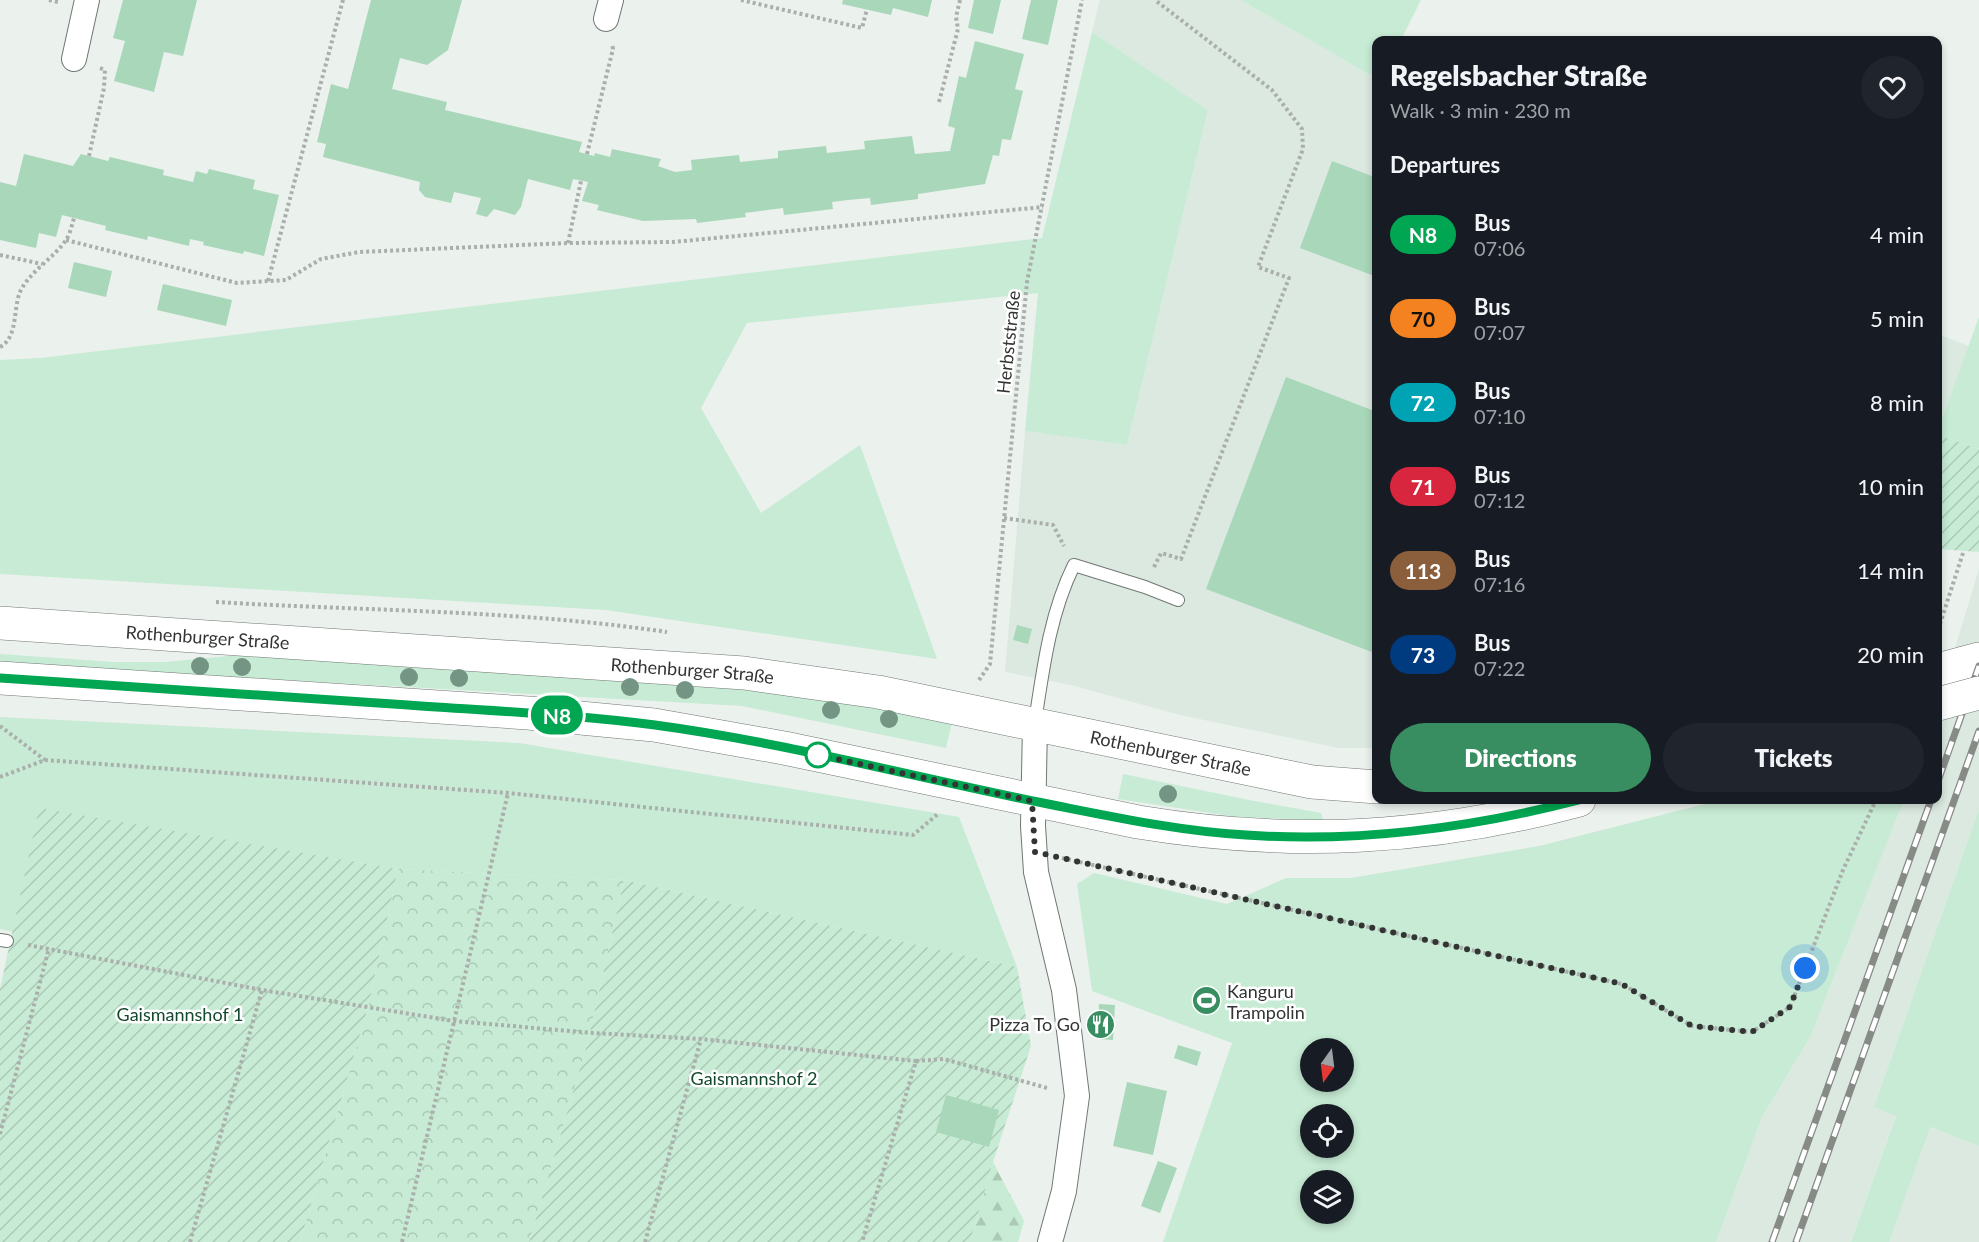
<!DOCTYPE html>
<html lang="en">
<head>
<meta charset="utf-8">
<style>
  :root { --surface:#171b24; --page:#20242c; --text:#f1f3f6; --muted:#9ea1a6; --accent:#388d61 }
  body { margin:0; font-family:Lato,sans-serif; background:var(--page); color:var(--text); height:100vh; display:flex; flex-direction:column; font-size:22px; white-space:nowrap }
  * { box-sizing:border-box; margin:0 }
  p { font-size:20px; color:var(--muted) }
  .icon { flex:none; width:33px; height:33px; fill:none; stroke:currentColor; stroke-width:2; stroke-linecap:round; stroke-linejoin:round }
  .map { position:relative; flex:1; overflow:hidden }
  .details { position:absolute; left:1372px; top:36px; width:570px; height:768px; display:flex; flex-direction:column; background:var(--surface); border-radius:12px; box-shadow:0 3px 9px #0003 }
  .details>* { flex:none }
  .badge { padding:0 12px; border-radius:20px; font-size:21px; line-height:39px }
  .needle { width:39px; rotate:194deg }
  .controls { position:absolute; left:1300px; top:1038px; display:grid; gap:12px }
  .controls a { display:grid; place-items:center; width:54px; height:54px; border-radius:50%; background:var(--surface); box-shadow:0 3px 9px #0003; font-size:30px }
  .you { position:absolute; width:30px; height:30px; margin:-15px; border:4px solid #fff; border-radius:50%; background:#1a73e8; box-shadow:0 0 0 9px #1a73e833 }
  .map>.badge { position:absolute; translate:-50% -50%; box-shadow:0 0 0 3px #fff }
  h2 { padding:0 18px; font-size:22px; line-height:54px }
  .round { display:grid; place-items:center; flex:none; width:63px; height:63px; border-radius:32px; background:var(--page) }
  .headline { display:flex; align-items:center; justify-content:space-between; height:102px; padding:0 18px }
  h1 { font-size:28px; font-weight:800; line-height:45px }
  .action { display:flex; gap:12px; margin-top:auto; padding:12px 18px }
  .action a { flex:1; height:69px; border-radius:36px; background:var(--accent); color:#fff; font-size:24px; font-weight:800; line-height:69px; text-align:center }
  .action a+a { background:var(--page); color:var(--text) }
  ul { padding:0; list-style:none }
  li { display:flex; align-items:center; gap:18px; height:84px; padding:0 18px }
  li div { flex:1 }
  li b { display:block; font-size:22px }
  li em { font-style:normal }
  li .badge { min-width:66px; font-weight:700; text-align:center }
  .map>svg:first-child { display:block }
  .built { fill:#dbe9e0 }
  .grass { fill:#c7ebd4; fill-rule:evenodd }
  .forest { fill:url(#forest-firs) }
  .park { fill:url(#park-crowns) }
  .garden { fill:url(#garden-furrows) }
  .building { fill:#a9d7ba }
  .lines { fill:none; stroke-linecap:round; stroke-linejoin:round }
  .service-casing { stroke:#717773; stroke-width:14 }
  .minor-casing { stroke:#717773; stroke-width:26 }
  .secondary-casing { stroke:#717773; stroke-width:34 }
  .path { stroke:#aaafac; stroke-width:4; stroke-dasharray:3 3; stroke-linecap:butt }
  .service { stroke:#fff; stroke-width:12 }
  .minor { stroke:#fff; stroke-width:24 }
  .secondary { stroke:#fff; stroke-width:33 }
  .rail-casing { stroke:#878b88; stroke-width:7 }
  .rail { stroke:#fff; stroke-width:4.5; stroke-dasharray:14; stroke-linecap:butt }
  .secondary-bridge-casing { stroke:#717773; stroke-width:34; stroke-linecap:butt }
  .secondary-bridge { stroke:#fff; stroke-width:33 }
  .tree { fill:#749583 }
  .line-casing { stroke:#fff; stroke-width:14 }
  .line { stroke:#00a651; stroke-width:9 }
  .walk { stroke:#323533; stroke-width:6; stroke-dasharray:0 10.8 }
  .stop-dot { fill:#fff; stroke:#00a651; stroke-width:3 }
  .labels { text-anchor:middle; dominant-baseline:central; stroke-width:5; stroke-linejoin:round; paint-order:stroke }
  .street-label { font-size:18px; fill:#323533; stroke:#fff }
  .poi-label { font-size:18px; fill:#323533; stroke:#fff; text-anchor:start }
  .park-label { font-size:18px; fill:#12492d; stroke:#fff }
</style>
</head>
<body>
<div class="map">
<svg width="1979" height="1242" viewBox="0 0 1979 1242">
  <defs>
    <pattern id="forest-firs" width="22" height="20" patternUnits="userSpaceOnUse" patternTransform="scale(1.5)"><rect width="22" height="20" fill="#c7ebd4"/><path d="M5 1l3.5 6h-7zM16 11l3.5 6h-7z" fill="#abcab6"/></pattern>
    <pattern id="park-crowns" width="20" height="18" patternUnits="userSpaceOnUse" patternTransform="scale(1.5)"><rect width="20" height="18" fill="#c7ebd4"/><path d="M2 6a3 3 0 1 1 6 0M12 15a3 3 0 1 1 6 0" fill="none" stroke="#abcab6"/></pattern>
    <pattern id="garden-furrows" width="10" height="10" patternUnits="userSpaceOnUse" patternTransform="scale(1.5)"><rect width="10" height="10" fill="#c7ebd4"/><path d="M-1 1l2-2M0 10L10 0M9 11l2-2" fill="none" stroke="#abcab6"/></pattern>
  </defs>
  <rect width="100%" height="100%" fill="#ebf1ed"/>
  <path class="built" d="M1100 0H1241L1377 79V748H1339L1180 715 1071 685 1005 672 1025 431 1127 445 1208 110 1092 32Z
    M1938 334 1969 346 1938 430Z
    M1979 569V809L1874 1107 1896 1115 1851 1242H1716L1762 1117 1810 1037 1904 800H1938V704Z
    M1929 1127 1979 1146V1242H1889Z"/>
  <path class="grass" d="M1241 0H1421L1401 40H1377V79Z
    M1092 32 1208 110 1127 445 1025 431 1038 293 747 323 701 408 761 513 860 445 937 659 606 610 0 574V360L40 358 1042 238Z
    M1979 317V449L1938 435V430Z
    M0 654 114 662H166L239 655 726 686 821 698 952 722 946 748 742 706 0 664Z
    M0 717 519 743 959 817 1017 967 624 880 398 869 39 809 13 932 0 929Z
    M1123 774 1249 800 1321 813 1323 820 1237 817 1118 799Z
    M1721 800H1904L1810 1037 1762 1117 1716 1242H1163L1232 1043 1092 991 1077 884 1094 873 1227 904 1286 878H1351L1539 846ZM1311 1048H1344V1082H1311ZM1311 1114H1344V1148H1311ZM1311 1180H1344V1214H1311Z
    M1979 809V1146L1930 1127 1889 1242H1851L1896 1116 1874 1107Z"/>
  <path class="forest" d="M993 1162 1024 1221 1018 1242H970Z"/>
  <path class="park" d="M398 869 624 880 588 1041 529 1242H300L368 1007Z"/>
  <path class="garden" d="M1938 435 1979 449V552L1938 549Z
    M39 808 398 869 368 1007 300 1242H0V989Z
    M624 880 1017 967 1031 1046 993 1162 970 1242H529L588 1041Z"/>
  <path class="building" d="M123 0H197L183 56 164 52 154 92 114 81 125 41 113 38Z
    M371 0H462L448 50 427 65 400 58 392 89 447 102 445 110 582 142 579 152 594 156 595 153 610 157 612 149 661 159 658 166 675 172 692 170 691 160 739 155 740 162 778 158V151L826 146 827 153 865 149 864 141 912 136 915 154 950 151 955 128 948 126 959 76 966 78 975 41 1024 54 1015 89 1023 91 1011 140 1002 139 999 156 993 155 985 184 918 194V199L871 205 870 198 848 200 832 202 833 209 784 215 783 208 745 213 746 217 697 223 696 219 643 221 597 210 599 205 582 201 588 182 573 179 570 190 528 179 521 207 515 215 494 209 487 217 476 214 481 198 454 192 451 203 425 197 419 190 420 182 323 157 326 144 317 142 331 84 348 89Z
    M843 0H932L928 17 893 8 891 15 842 4Z
    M974 0H1001L993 34 968 28Z
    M1031 0H1058L1048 45 1022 39Z
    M24 154 73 166 81 154 108 161 110 157 164 170 163 175 193 182 196 171 207 174 209 169 255 180 253 189 279 195 264 256 244 251 243 254 203 245 204 242 190 239 189 246 148 236 147 240 105 230 106 226 62 215 56 237 39 233 36 248 0 240V182L16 186Z
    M1332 161 1377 178V277L1300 248Z
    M74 262 112 271 106 297 68 288Z
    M163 284 232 300 226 326 157 310Z
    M1286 377 1377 412V654L1206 589Z
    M1017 625 1032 629 1028 644 1013 640Z
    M1099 1004 1115 1005 1113 1040 1097 1039Z
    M1178 1045 1201 1052 1197 1066 1174 1058Z
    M1127 1082 1167 1091 1153 1155 1113 1146Z
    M946 1095 999 1110 989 1147 936 1132Z
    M1158 1161 1177 1168 1160 1213 1141 1206Z"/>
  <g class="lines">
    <defs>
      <path id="service" d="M1035 722C1043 669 1050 613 1074 565L1145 587 1178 600
        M0 940 7 941"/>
      <path id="minor" d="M606 19 611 0
        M74 59 87 0
        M1035 725 1033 826 1036 872 1064 990 1077 1096 1064 1191 1050 1242"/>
      <g id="secondary">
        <path id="s1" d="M0 623 744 673 878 692 1312 782 1377 787"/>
        <path d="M1938 670 1979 659"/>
        <path d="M0 678 528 713 654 725 784 748 1138 822C1290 847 1430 840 1579 800"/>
      </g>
    </defs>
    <use href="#service" class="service-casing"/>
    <use href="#minor" class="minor-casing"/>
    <use href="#secondary" class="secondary-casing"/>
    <path class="path" d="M49 0 58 2
      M741 0 862 28 867 9
      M939 102 958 29 956 17 960 0
      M587 154 613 49 612 44
      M89 156 104 88 105 70 100 68
      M66 240 237 283 286 280 321 259 359 252 568 243 673 242 1043 207
      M568 243 581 181
      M0 255 42 264
      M268 281 343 0
      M0 347C18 338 13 309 20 292 29 272 55 257 66 240 70 234 72 225 74 218
      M1004 518 1053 525 1064 546
      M1154 567 1161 553 1181 559 1289 278 1258 267 1303 149 1302 129 1272 90 1155 0
      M216 602C366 611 518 610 667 632
      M1938 630 1963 553
      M979 680 990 664 1027 282 1082 0
      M0 726 45 760
      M0 777 45 760 508 793 913 835 939 813
      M1062 858 1622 984 1692 1026 1752 1032 1790 1007 1843 870 1876 800
      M28 945 262 990 454 1021 593 1033 701 1039 916 1061 862 1242
      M916 1061 944 1059 1047 1088
      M0 1134 49 948
      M190 1242 262 990
      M402 1242 508 793
      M645 1242 701 1039"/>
    <use href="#service" class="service"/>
    <use href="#minor" class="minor"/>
    <use href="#secondary" class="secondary"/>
    <defs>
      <path id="rail" d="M1938 781 1979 666
        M1772 1242 1931 800
        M1796 1242 1979 731"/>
    </defs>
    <use href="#rail" class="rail-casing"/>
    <use href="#rail" class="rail"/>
    <defs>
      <path id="secondary-bridge" d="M1938 704 1979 693"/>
    </defs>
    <use href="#secondary-bridge" class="secondary-bridge-casing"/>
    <use href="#secondary-bridge" class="secondary-bridge"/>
  </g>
  <g class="tree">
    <circle cx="200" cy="666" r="9"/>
    <circle cx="242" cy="667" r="9"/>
    <circle cx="409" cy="677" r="9"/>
    <circle cx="459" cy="678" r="9"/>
    <circle cx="630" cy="687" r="9"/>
    <circle cx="685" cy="690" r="9"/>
    <circle cx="831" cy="710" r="9"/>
    <circle cx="889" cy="719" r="9"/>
    <circle cx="1168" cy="794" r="9"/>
  </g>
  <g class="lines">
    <defs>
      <path id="line" d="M0 678C136 687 272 696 408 705 490 711 573 714 655 725 788 743 917 778 1048 804 1114 817 1179 831 1246 835 1359 843 1470 828 1579 800"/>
    </defs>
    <use href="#line" class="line-casing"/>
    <use href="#line" class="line"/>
    <path class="walk" d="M818 755 1032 801 1035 852 1622 984 1692 1026 1752 1032 1790 1007 1805 968"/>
  </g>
  <defs>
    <symbol id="stadium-disc" viewBox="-11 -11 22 22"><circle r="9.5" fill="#388d61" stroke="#fff"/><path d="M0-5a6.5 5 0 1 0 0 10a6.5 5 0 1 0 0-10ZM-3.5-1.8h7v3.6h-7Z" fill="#fff"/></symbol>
    <symbol id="restaurant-disc" viewBox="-11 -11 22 22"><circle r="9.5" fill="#388d61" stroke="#fff"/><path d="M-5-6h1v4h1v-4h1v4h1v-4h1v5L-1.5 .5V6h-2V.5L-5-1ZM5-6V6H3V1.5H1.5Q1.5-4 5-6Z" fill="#fff"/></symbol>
  </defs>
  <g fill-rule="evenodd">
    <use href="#stadium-disc" x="1190" y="984" width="33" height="33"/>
    <use href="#restaurant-disc" x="1084" y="1008" width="33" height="33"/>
  </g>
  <circle class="stop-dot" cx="818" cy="755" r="12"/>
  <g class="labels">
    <g class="street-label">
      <text transform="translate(1008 342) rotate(-84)">Herbststraße</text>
      <text stroke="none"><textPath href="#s1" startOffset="208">Rothenburger Straße</textPath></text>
      <text stroke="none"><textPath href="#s1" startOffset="694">Rothenburger Straße</textPath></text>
      <text stroke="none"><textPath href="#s1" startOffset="1180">Rothenburger Straße</textPath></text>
    </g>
    <g class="poi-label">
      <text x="1227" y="991">Kanguru<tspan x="1227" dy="21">Trampolin</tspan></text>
      <text x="1080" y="1024" text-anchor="end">Pizza To Go</text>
    </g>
    <g class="park-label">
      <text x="180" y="1014">Gaismannshof 1</text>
      <text x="754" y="1078">Gaismannshof 2</text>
    </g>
  </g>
</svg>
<div class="controls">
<a><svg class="needle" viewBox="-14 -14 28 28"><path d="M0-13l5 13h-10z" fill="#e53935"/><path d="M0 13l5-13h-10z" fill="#9ea1a6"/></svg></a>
<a><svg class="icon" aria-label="locate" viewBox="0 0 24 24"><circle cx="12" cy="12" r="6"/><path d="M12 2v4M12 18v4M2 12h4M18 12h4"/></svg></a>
<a><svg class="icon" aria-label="layers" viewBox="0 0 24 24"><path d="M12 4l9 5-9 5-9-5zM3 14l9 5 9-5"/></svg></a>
</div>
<div class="you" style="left:1805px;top:968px"></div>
<b class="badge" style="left:557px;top:715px;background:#00a651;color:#fff">N8</b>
<section class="details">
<div class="headline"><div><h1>Regelsbacher Straße</h1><p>Walk · 3 min · 230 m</p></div><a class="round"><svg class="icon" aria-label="heart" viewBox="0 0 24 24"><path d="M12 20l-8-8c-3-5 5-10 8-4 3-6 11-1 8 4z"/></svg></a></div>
<h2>Departures</h2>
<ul>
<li><span class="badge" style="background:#00a651;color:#fff">N8</span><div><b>Bus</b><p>07:06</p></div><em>4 min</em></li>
<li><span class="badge" style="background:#f58220;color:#111">70</span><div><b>Bus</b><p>07:07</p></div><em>5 min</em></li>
<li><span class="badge" style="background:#00a3b4;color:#fff">72</span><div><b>Bus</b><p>07:10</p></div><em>8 min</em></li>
<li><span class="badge" style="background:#d7263d;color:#fff">71</span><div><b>Bus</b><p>07:12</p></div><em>10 min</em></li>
<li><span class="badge" style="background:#8b5e3c;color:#fff">113</span><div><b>Bus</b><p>07:16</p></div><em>14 min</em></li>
<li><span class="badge" style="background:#003b80;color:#fff">73</span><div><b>Bus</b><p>07:22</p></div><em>20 min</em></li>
</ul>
<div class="action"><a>Directions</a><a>Tickets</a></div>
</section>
</div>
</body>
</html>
